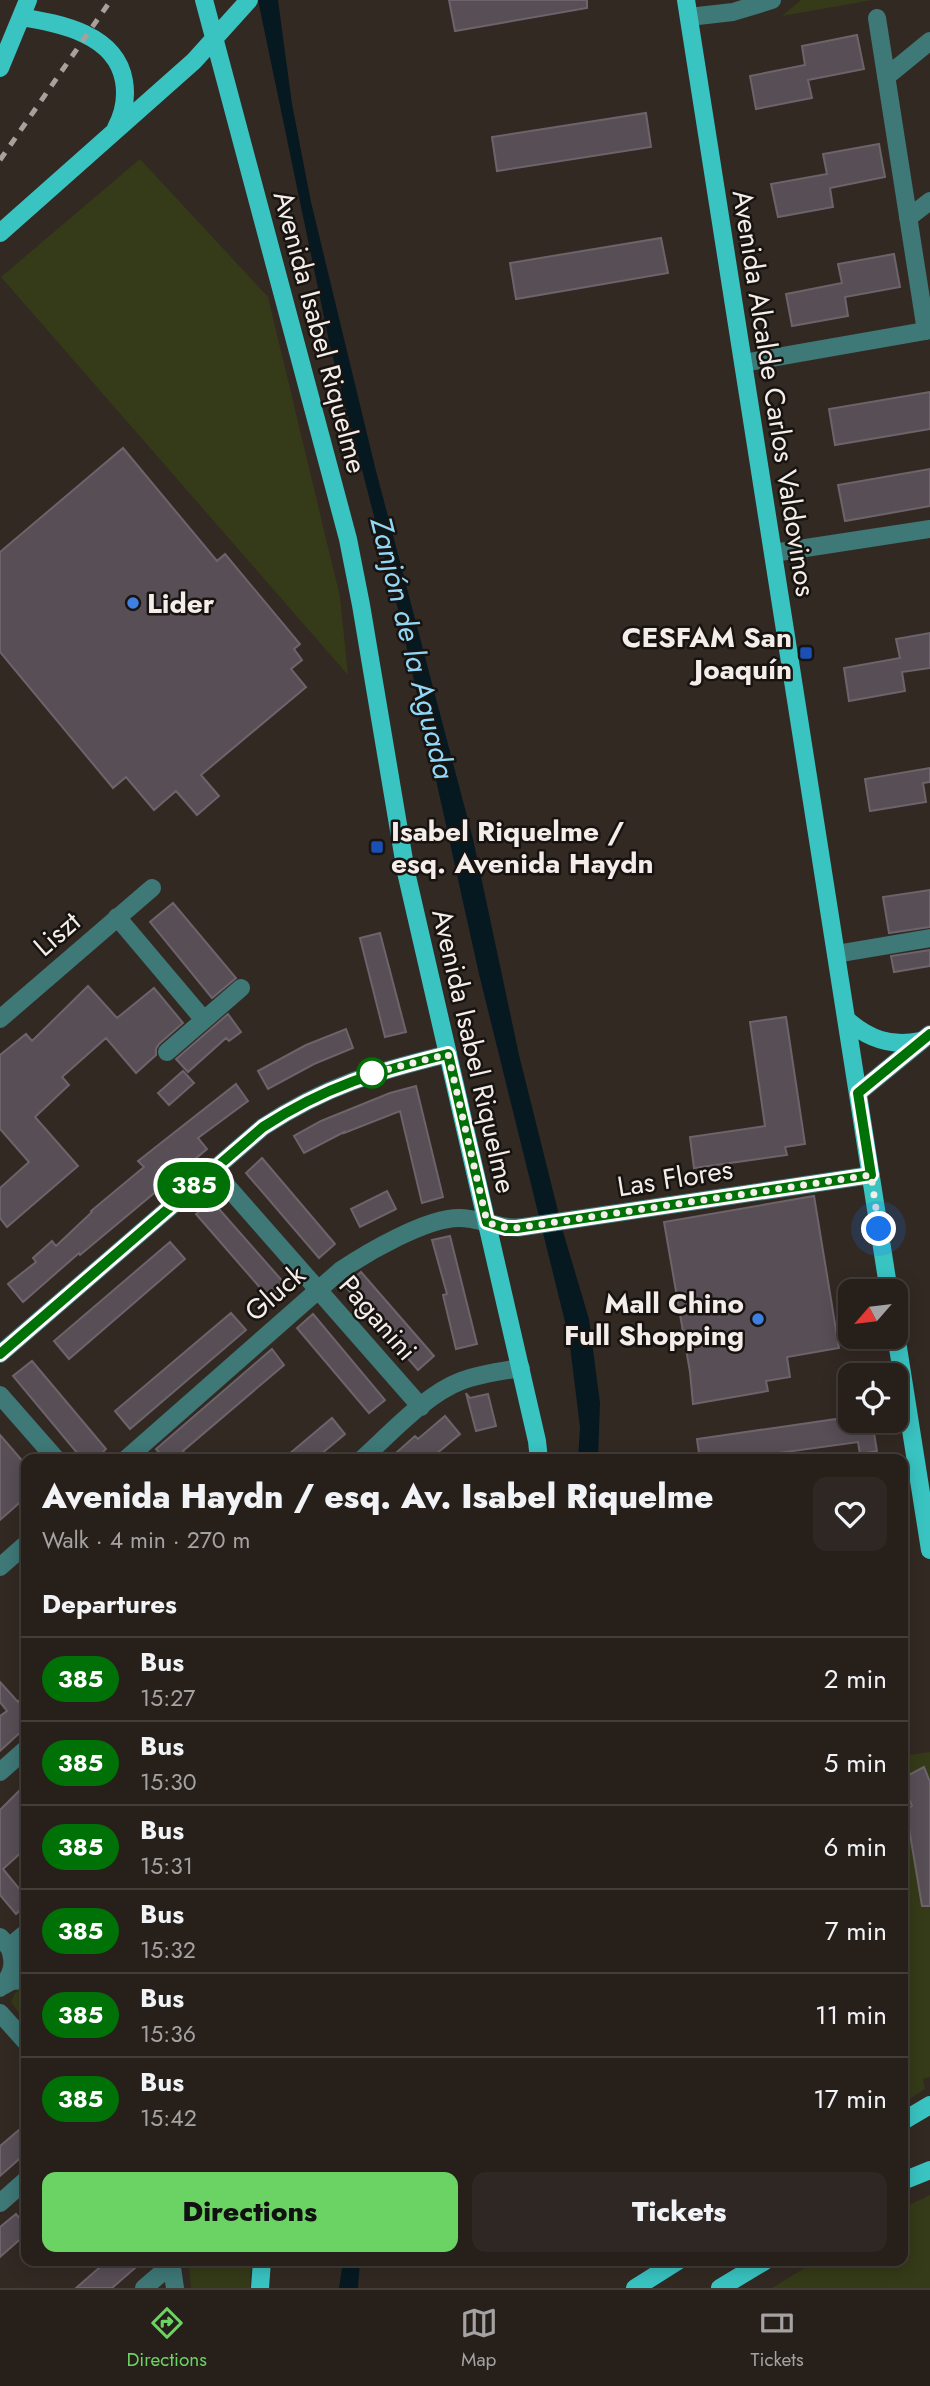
<!DOCTYPE html>
<html lang="en">
<head>
<meta charset="utf-8">
<style>
  :root { --surface:#261f1a; --page:#2e2723; --text:#f1f3f6; --muted:#a4a2a2; --line:#423d39; --accent:#6bd363 }
  body { margin:0; font-family:Jost,sans-serif; background:var(--page); color:var(--text); height:100vh; display:flex; flex-direction:column; font-size:26px; white-space:nowrap }
  * { box-sizing:border-box; margin:0 }
  p { font-size:23px; color:var(--muted) }
  .icon { flex:none; width:38px; height:38px; fill:none; stroke:currentColor; stroke-width:2; stroke-linecap:round; stroke-linejoin:round }
  .map { position:relative; flex:1; overflow:hidden }
  .drawer { position:absolute; left:21px; top:1454px; width:887px; height:812px; display:flex; flex-direction:column; background:var(--surface); border-radius:14px; box-shadow:0 4px 18px #0003,0 0 0 2px var(--line) }
  .drawer>* { flex:none }
  .badge { padding:0 14px; border-radius:23px; font-size:24px; line-height:46px }
  .needle { width:46px; rotate:242deg }
  .fabs { position:absolute; left:838px; top:1279px; display:grid; gap:14px }
  .fabs a { display:grid; place-items:center; width:70px; height:70px; border-radius:14px; background:var(--surface); box-shadow:0 4px 18px #0003,0 0 0 2px var(--line); font-size:35px }
  .you { position:absolute; width:35px; height:35px; margin:-18px; border:5px solid #fff; border-radius:50%; background:#1a73e8; box-shadow:0 0 0 10px #1a73e833 }
  .map>.badge { position:absolute; translate:-50% -50%; box-shadow:0 0 0 4px #fff }
  h2 { padding:0 21px; font-size:26px; line-height:63px }
  .round { display:grid; place-items:center; flex:none; width:74px; height:74px; border-radius:14px; background:var(--page) }
  .headline { display:flex; align-items:center; justify-content:space-between; height:119px; padding:0 21px }
  h1 { font-size:33px; font-weight:800; line-height:52px }
  .primary-button { display:flex; gap:14px; margin-top:auto; padding:14px 21px }
  .primary-button a { flex:1; height:80px; border-radius:14px; background:var(--accent); color:#111; font-size:28px; font-weight:800; line-height:80px; text-align:center }
  .primary-button a+a { background:var(--page); color:var(--text) }
  ul { padding:0; list-style:none }
  li { display:flex; align-items:center; gap:21px; height:84px; padding:0 21px; border-top:2px solid var(--line) }
  li div { flex:1 }
  li b { display:block; font-size:26px }
  li em { font-style:normal }
  li .badge { min-width:77px; font-weight:700; text-align:center }
  .tab-bar { display:flex; justify-content:space-around; align-items:center; height:98px; border-top:2px solid var(--line); background:var(--surface); font-size:19px; color:var(--muted) }
  .tab-bar a { display:grid; justify-items:center; gap:4px }
  .tab-bar .on { color:var(--accent) }
  .map>svg:first-child { display:block }
  .green { fill:#353a18 }
  .water { fill:#061921 }
  .building { fill:#574e56; stroke:#6d636b; stroke-width:2 }
  .lines { fill:none; stroke-linecap:round; stroke-linejoin:round }
  .minor { stroke:#3e7877; stroke-width:18 }
  .major { stroke:#39c4c2; stroke-width:18 }
  .rail { stroke:#a8a09b; stroke-width:5; stroke-dasharray:9 9; stroke-linecap:butt }
  .line-casing { stroke:#fff; stroke-width:16 }
  .line { stroke:#007106; stroke-width:10 }
  .walk { stroke:#f4ede9; stroke-width:7; stroke-dasharray:0 12.6 }
  .shop-dot { fill:#3f7fe0; stroke:#171310; stroke-width:2.5 }
  .transit-dot { fill:#1a4fb4; stroke:#171310; stroke-width:2.5 }
  .stop-dot { fill:#fff; stroke:#007106; stroke-width:3.5 }
  .labels { text-anchor:middle; dominant-baseline:central; stroke-width:5; stroke-linejoin:round; paint-order:stroke }
  .street-label { font-size:28px; fill:#f4ede9; stroke:#171310 }
  .poi-label { font-size:28px; font-weight:bold; fill:#f4ede9; stroke:#171310; text-anchor:start }
  .water-label { font-size:30px; font-style:italic; fill:#90d8f8; stroke:#171310 }
</style>
</head>
<body>
<div class="map">
<svg width="930" height="2288" viewBox="0 0 930 2288">
  <rect width="100%" height="100%" fill="#332923"/>
  <path class="green" d="M801 0H872L782 16Z
    M140 159 268 297 340 597 348 675 1 277Z
    M930 1752V2077L923 2079 925 2089 903 2103V1756Z
    M24 1986H26V2023L11 2002 15 1993Z
    M930 2195V2288H772L816 2261H903V2208Z
    M188 2261H251L250 2288H191Z"/>
  <path class="water" d="M258 0H278L292 104 311 202 375 467 473 839 519 1055 564 1235 589 1319 600 1403 598 1459H578L580 1427 569 1338 479 974 399 613 330 346Z
    M343 2261H360L358 2288H339Z"/>
  <path class="building" d="M449 0H587V8L455 31Z
    M857 35 864 69 808 80 812 98 756 109 750 76 805 65 802 46Z
    M646 113 651 147 497 171 492 137Z
    M879 144 885 177 830 188 833 207 778 217 771 184 827 174 823 154Z
    M661 238 668 273 516 299 510 263Z
    M894 254 900 287 845 297 848 316 792 326 786 294 842 283 838 264Z
    M930 392V429L835 445 829 409Z
    M123 448 217 561 225 554 300 644 294 649 302 660 291 669 306 687 201 775 219 796 197 815 176 791 154 810 126 777 113 788 0 652V552Z
    M930 469V506L845 521 838 485Z
    M930 633V668L902 672 905 691 849 701 844 668 900 658 896 639Z
    M930 768V782L923 783 926 802 870 811 865 779Z
    M930 890V927L889 933 883 897Z
    M173 903 236 978 212 998 150 922Z
    M380 933 406 1032 385 1037 360 938Z
    M930 950V966L894 972 891 956Z
    M88 986 117 1018 154 988 183 1023 159 1044 156 1049V1055L136 1073 106 1038 62 1077 69 1085 35 1117 78 1166 7 1227 0 1218V1188L29 1162 0 1129V1055L26 1034 32 1041Z
    M228 1014 241 1032 229 1041 226 1038 188 1072 176 1059Z
    M786 1017 805 1144 785 1147 787 1155 694 1168 690 1137 765 1126 750 1022Z
    M346 1029 353 1048 314 1064 268 1089 258 1071 306 1045Z
    M183 1071 194 1083 169 1105 158 1093Z
    M236 1084 248 1101 198 1138 207 1149 80 1255 79 1253 23 1302 8 1284 36 1262 33 1258 52 1241 56 1246 92 1212 91 1211 144 1167 138 1161Z
    M416 1086 443 1197 422 1203 400 1111 344 1133V1132L304 1153 294 1136 321 1121 390 1093Z
    M262 1158 335 1244 319 1258 246 1173Z
    M387 1191 396 1209 360 1227 351 1209Z
    M814 1196 839 1348 787 1357 790 1377 766 1381 768 1391 693 1404 690 1372 664 1222Z
    M212 1201 285 1284 269 1298 196 1214Z
    M450 1236 477 1344 456 1349 443 1295 447 1294 432 1240Z
    M170 1242 185 1259 69 1359 54 1341Z
    M361 1272 434 1356 418 1370 345 1286Z
    M231 1313 246 1330 130 1429 115 1411Z
    M313 1314 385 1400 369 1413 297 1328Z
    M272 1349 284 1365 183 1451 190 1460H165L156 1449Z
    M32 1361 106 1449 95 1460H83L13 1376Z
    M466 1393 470 1398 488 1394 496 1426 476 1431Z
    M445 1416 460 1434 429 1460H388L415 1436 418 1439Z
    M850 1417V1421H872L877 1451 860 1454 858 1442 728 1460H700L697 1439Z
    M332 1418 345 1434 314 1460H282Z
    M0 1435 26 1465V1497L0 1520Z
    M0 1682 18 1702 26 1693V1727L0 1751V1716L7 1711 0 1702Z
    M924 1767 930 1782V1906H922L906 1810 912 1806 903 1785V1778Z
    M26 1784V1848L3 1869 26 1897V1905L16 1914 0 1895V1810Z
    M26 2124V2153L0 2176V2146Z
    M16 2214 26 2226V2234L0 2257V2227Z
    M107 2261H143L112 2288H76Z"/>
  <g class="lines">
    <path class="minor" d="M689 17 733 12 772 0
      M877 18 926 331
      M886 77 930 41
      M908 218 930 201
      M743 363 930 330
      M773 553 930 529
      M117 917 204 1020
      M836 954 930 938
      M0 1019 152 888
      M167 1052 241 988
      M858 1093 930 1034
      M212 1169 421 1407
      M0 1354 263 1127C327 1085 375 1072 448 1054
      M0 1395 57 1460
      M125 1460 341 1270C368 1252 426 1218 459 1218 481 1218 501 1230 523 1227L871 1175
      M361 1460C389 1435 426 1394 461 1381 480 1374 501 1371 521 1368
      M0 1567 26 1544
      M0 1772 26 1749
      M0 1937 26 1967
      M9 1947 26 1933
      M3 1986 12 1981 26 1980
      M0 1988C12 1976 16 1963 9 1947
      M0 2013 26 2042
      M0 2203 26 2180
      M171 2261 175 2288
      M144 2288 172 2264"/>
    <path class="major" d="M204 0 348 539 361 605 406 872 537 1441 539 1460
      M686 0 889 1292
      M21 17C61 24 116 34 124 81 127 99 124 113 116 128
      M0 68 28 0
      M0 233 194 61 249 0
      M846 1019C868 1039 891 1047 920 1041
      M896 1335 930 1550
      M903 2121 930 2105
      M903 2181 930 2170
      M260 2288 262 2261
      M635 2288 678 2261
      M720 2288 765 2261"/>
    <path class="rail" d="M0 160 111 0"/>
  </g>
  <g class="lines">
    <defs>
      <path id="line" d="M0 1354 263 1127C326 1086 375 1072 448 1054L487 1222 506 1228H517L871 1175 858 1093 930 1034"/>
    </defs>
    <use href="#line" class="line-casing"/>
    <use href="#line" class="line"/>
    <path class="walk" d="M372 1073 362 1076 448 1054 487 1222C499 1227 510 1229 523 1227L871 1175 879 1229"/>
  </g>
  <g class="shop-dot">
    <circle cx="133" cy="603" r="7"/>
    <circle cx="758" cy="1319" r="7"/>
  </g>
  <g class="transit-dot">
    <rect x="799" y="646" width="14" height="14" rx="3.5"/>
    <rect x="370" y="840" width="14" height="14" rx="3.5"/>
  </g>
  <circle class="stop-dot" cx="372" cy="1073" r="14"/>
  <g class="labels">
    <g class="street-label">
      <text transform="translate(320 332) rotate(75)">Avenida Isabel Riquelme</text>
      <text transform="translate(774 393) rotate(81)">Avenida Alcalde Carlos Valdovinos</text>
      <text transform="translate(57 934) rotate(-41)">Liszt</text>
      <text transform="translate(474 1051) rotate(77)">Avenida Isabel Riquelme</text>
      <text transform="translate(675 1178) rotate(-9)">Las Flores</text>
      <text transform="translate(275 1293) rotate(-41)">Gluck</text>
      <text transform="translate(378 1318) rotate(49)">Paganini</text>
    </g>
    <g class="poi-label">
      <text x="147" y="603">Lider</text>
      <text x="792" y="637" text-anchor="end">CESFAM San<tspan x="792" dy="32">Joaquín</tspan></text>
      <text x="391" y="831">Isabel Riquelme /<tspan x="391" dy="32">esq. Avenida Haydn</tspan></text>
      <text x="744" y="1303" text-anchor="end">Mall Chino<tspan x="744" dy="32">Full Shopping</tspan></text>
    </g>
    <g class="water-label">
      <text transform="translate(413 648) rotate(76)">Zanjón de la Aguada</text>
    </g>
  </g>
</svg>
<div class="fabs">
<a><svg class="needle" viewBox="-14 -14 28 28"><path d="M0-13l5 13h-10z" fill="#e53935"/><path d="M0 13l5-13h-10z" fill="#a4a2a2"/></svg></a>
<a><svg class="icon" aria-label="locate" viewBox="0 0 24 24"><circle cx="12" cy="12" r="6"/><path d="M12 2v4M12 18v4M2 12h4M18 12h4"/></svg></a>
</div>
<div class="you" style="left:879px;top:1229px"></div>
<b class="badge" style="left:194px;top:1185px;background:#007106;color:#fff">385</b>
<section class="drawer">
<div class="headline"><div><h1>Avenida Haydn / esq. Av. Isabel Riquelme</h1><p>Walk · 4 min · 270 m</p></div><a class="round"><svg class="icon" aria-label="heart" viewBox="0 0 24 24"><path d="M12 20l-8-8c-3-5 5-10 8-4 3-6 11-1 8 4z"/></svg></a></div>
<h2>Departures</h2>
<ul>
<li><span class="badge" style="background:#007106;color:#fff">385</span><div><b>Bus</b><p>15:27</p></div><em>2 min</em></li>
<li><span class="badge" style="background:#007106;color:#fff">385</span><div><b>Bus</b><p>15:30</p></div><em>5 min</em></li>
<li><span class="badge" style="background:#007106;color:#fff">385</span><div><b>Bus</b><p>15:31</p></div><em>6 min</em></li>
<li><span class="badge" style="background:#007106;color:#fff">385</span><div><b>Bus</b><p>15:32</p></div><em>7 min</em></li>
<li><span class="badge" style="background:#007106;color:#fff">385</span><div><b>Bus</b><p>15:36</p></div><em>11 min</em></li>
<li><span class="badge" style="background:#007106;color:#fff">385</span><div><b>Bus</b><p>15:42</p></div><em>17 min</em></li>
</ul>
<div class="primary-button"><a>Directions</a><a>Tickets</a></div>
</section>
</div>
<nav class="tab-bar">
<a class="on"><svg class="icon" aria-label="directions" viewBox="0 0 24 24"><path d="M12 3l9 9-9 9-9-9zM9 14v-3h6M13 9l2 2-2 2"/></svg>Directions</a>
<a><svg class="icon" aria-label="map" viewBox="0 0 24 24"><path d="M3 6l6-2 6 2 6-2v14l-6 2-6-2-6 2zM9 4v14M15 6v14"/></svg>Map</a>
<a><svg class="icon" aria-label="tickets" viewBox="0 0 24 24"><path d="M3 7h18v10H3zM15 7v10"/></svg>Tickets</a>
</nav>
</body>
</html>
